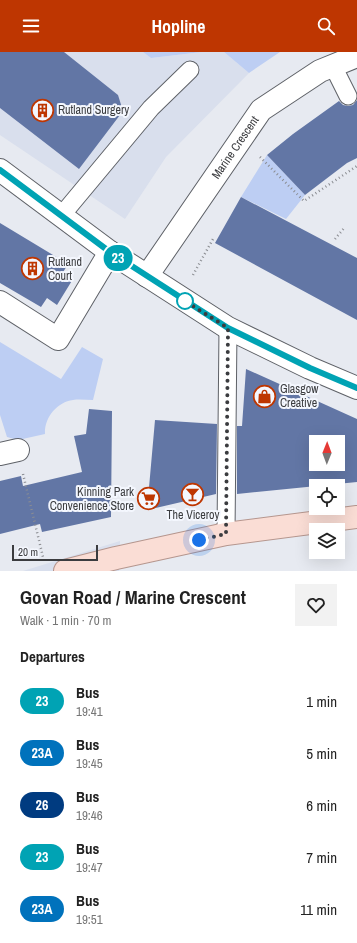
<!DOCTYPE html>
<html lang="en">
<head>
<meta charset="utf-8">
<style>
  :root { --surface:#fff; --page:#f2f2f2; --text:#222; --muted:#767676; --accent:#be3601 }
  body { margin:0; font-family:"Archivo Narrow",sans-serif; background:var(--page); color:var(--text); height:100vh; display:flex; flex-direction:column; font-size:15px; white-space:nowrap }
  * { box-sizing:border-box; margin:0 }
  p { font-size:13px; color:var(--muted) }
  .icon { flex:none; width:22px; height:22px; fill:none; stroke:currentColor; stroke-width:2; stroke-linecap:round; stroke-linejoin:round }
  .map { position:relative; height:519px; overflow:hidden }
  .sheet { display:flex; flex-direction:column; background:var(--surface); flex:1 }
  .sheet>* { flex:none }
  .badge { padding:0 8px; border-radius:13px; font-size:14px; line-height:26px }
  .needle { width:26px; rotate:1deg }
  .buttons { position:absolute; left:309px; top:383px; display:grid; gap:8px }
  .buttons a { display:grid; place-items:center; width:36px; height:36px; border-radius:0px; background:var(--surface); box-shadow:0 4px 16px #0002; font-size:20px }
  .scale { position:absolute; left:12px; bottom:10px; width:86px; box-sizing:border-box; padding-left:4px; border:2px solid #3b3c3f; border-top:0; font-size:11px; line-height:14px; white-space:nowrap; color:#3b3c3f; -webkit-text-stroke:3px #f4f7fe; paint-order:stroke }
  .you { position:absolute; width:20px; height:20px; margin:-10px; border:3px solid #fff; border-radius:50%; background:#1a73e8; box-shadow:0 0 0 6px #1a73e833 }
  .map>.badge { position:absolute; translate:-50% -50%; box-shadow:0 0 0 2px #fff }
  h2 { padding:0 20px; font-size:15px; line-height:36px }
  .round { display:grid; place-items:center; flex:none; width:42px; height:42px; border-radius:0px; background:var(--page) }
  .head { display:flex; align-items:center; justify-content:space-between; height:68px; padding:0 20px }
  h1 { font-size:19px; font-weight:700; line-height:30px }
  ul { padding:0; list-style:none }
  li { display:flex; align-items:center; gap:12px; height:52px; padding:0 20px }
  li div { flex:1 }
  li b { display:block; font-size:15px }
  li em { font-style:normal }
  li .badge { min-width:44px; font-weight:700; text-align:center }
  header { display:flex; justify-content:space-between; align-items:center; height:52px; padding:0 20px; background:var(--accent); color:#fff; font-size:18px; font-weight:700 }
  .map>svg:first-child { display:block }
  .built { fill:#d9dfed }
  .green { fill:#bdcef3 }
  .building { fill:#6276a5; fill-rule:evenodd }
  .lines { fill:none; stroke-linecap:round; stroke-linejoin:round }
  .service-casing { stroke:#5e6167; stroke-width:19 }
  .minor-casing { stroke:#5e6167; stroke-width:24 }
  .tertiary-casing { stroke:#5e6167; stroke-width:24 }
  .primary-casing { stroke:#b5968e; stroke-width:24 }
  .path { stroke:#8b8d92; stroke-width:2.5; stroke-dasharray:1 3; stroke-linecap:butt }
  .service { stroke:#fff; stroke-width:17 }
  .minor { stroke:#fff; stroke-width:22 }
  .tertiary { stroke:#fff; stroke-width:22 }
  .primary { stroke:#faddd5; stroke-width:22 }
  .line-casing { stroke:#fff; stroke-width:9 }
  .line { stroke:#00a3b4; stroke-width:6 }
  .walk { stroke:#3b3c3f; stroke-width:4; stroke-dasharray:0 7.2 }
  .stop-dot { fill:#fff; stroke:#00a3b4; stroke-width:2 }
  .labels { text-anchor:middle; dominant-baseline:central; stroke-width:4; stroke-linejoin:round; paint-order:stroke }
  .poi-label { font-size:12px; fill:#3b3c3f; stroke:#f4f7fe; text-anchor:start }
  .street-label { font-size:12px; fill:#3b3c3f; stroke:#f4f7fe }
</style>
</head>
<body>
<header><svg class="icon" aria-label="menu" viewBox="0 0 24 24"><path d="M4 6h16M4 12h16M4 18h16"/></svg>Hopline<svg class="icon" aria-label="search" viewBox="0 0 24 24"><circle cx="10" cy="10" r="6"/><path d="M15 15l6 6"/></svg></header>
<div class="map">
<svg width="357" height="519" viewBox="0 0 357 519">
  <rect width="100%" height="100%" fill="#e7eaf1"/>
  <path class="built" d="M0 0H143L151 6 202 0H224L249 21 166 105 125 167 0 83Z
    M120 489 119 519H23Z"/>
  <path class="green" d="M143 0H202L151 6Z
    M224 0H280L249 21Z
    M267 103 305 143 286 167 241 145Z
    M0 290 61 327 82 295 103 307 93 348C86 348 79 347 73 348 57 350 44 366 45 382L18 388 7 385 0 363Z"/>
  <path class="building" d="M0 0H64L118 43 123 59 79 117 0 56Z
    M357 48V106L347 111 305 143 267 103 293 82 339 49 343 53 348 54 353 53Z
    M241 145 357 206V268L215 191Z
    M0 171 68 212 62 222 73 227 57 253 47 246 41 255 0 231Z
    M246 317 357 367V430L237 442V374H242ZM316 390H338V412H316Z
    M89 357 112 359 111 465 42 480 40 472 0 482V429L21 424 23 434 82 420 74 384 86 382Z
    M155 368 217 372 216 442 147 458Z"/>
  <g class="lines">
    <defs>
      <path id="service" d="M333 14 348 44
        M61 164 151 56 190 18
        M226 482 228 276"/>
      <g id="minor">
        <path id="s1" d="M147 224 261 58 320 19 357 4"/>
        <path d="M0 250 58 287 110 200"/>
        <path d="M0 402 18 398"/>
      </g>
      <path id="tertiary" d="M0 118 110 200 228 276 310 316 357 336"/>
      <path id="primary" d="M65 519 116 506 226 482 357 465"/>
    </defs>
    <use href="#service" class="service-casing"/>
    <use href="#minor" class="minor-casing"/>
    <use href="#tertiary" class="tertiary-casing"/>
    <use href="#primary" class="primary-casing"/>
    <path class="path" d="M260 105 304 149 357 114
      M335 187 345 175
      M193 223 213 187
      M23 422 43 505"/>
    <use href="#service" class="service"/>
    <use href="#minor" class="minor"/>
    <use href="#tertiary" class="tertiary"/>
    <use href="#primary" class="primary"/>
  </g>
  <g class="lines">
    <defs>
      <path id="line" d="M0 118 110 200 228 276 310 316 357 336"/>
    </defs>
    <use href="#line" class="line-casing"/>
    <use href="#line" class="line"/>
    <path class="walk" d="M185 249 180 246 228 276 226 482 199 488"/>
  </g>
  <defs>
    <symbol id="building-ring" viewBox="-11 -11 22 22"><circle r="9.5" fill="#f4f7fe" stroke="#be3601" stroke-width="1.5"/><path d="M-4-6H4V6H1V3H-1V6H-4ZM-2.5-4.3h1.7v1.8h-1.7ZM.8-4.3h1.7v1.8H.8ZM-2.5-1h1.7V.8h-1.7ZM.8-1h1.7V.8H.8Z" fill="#be3601"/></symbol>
    <symbol id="shop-ring" viewBox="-11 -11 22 22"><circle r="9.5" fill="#f4f7fe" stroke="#be3601" stroke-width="1.5"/><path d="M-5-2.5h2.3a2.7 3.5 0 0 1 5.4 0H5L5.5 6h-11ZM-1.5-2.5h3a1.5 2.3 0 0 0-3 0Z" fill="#be3601"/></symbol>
    <symbol id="bar-ring" viewBox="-11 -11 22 22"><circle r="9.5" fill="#f4f7fe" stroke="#be3601" stroke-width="1.5"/><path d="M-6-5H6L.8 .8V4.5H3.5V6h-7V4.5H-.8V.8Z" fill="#be3601"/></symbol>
    <symbol id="supermarket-ring" viewBox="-11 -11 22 22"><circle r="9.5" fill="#f4f7fe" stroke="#be3601" stroke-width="1.5"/><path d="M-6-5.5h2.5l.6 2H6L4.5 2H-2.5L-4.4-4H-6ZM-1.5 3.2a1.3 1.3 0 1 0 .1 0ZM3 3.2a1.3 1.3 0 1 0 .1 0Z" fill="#be3601"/></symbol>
  </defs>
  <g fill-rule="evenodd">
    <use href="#building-ring" x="30" y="46" width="25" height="25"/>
    <use href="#building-ring" x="20" y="204" width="25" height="25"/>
    <use href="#shop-ring" x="252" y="332" width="25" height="25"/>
    <use href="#bar-ring" x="180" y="430" width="25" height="25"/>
    <use href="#supermarket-ring" x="136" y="434" width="25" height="25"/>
  </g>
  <circle class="stop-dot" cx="185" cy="249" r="8"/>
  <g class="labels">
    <g class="poi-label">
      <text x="58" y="58">Rutland Surgery</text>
      <text x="48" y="210">Rutland<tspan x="48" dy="14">Court</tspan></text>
      <text x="280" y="337">Glasgow<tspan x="280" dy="14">Creative</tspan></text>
      <text x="134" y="440" text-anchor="end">Kinning Park<tspan x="134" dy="14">Convenience Store</tspan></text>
      <text x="193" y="463" text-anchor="middle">The Viceroy</text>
    </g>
    <g class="street-label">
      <text stroke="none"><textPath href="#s1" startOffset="156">Marine Crescent</textPath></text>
    </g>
  </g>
</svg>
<div class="buttons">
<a><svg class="needle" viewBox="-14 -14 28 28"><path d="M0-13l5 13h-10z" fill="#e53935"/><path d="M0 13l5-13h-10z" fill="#767676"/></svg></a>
<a><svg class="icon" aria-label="locate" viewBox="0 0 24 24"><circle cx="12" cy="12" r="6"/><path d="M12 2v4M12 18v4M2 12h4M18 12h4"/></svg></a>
<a><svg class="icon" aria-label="layers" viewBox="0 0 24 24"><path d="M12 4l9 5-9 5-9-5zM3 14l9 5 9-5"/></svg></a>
</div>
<div class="scale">20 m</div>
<div class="you" style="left:199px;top:488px"></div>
<b class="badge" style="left:118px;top:206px;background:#00a3b4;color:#fff">23</b>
</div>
<section class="sheet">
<div class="head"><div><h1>Govan Road / Marine Crescent</h1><p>Walk · 1 min · 70 m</p></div><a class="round"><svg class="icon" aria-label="heart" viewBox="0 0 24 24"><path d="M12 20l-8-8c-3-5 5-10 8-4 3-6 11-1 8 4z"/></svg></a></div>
<h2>Departures</h2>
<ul>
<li><span class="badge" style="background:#00a3b4;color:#fff">23</span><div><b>Bus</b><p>19:41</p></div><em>1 min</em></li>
<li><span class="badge" style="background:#0072bc;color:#fff">23A</span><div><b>Bus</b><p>19:45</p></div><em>5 min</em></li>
<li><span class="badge" style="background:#003b80;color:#fff">26</span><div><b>Bus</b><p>19:46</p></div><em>6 min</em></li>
<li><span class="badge" style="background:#00a3b4;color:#fff">23</span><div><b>Bus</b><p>19:47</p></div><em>7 min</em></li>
<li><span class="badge" style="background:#0072bc;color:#fff">23A</span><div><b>Bus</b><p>19:51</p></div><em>11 min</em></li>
</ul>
</section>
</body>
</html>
